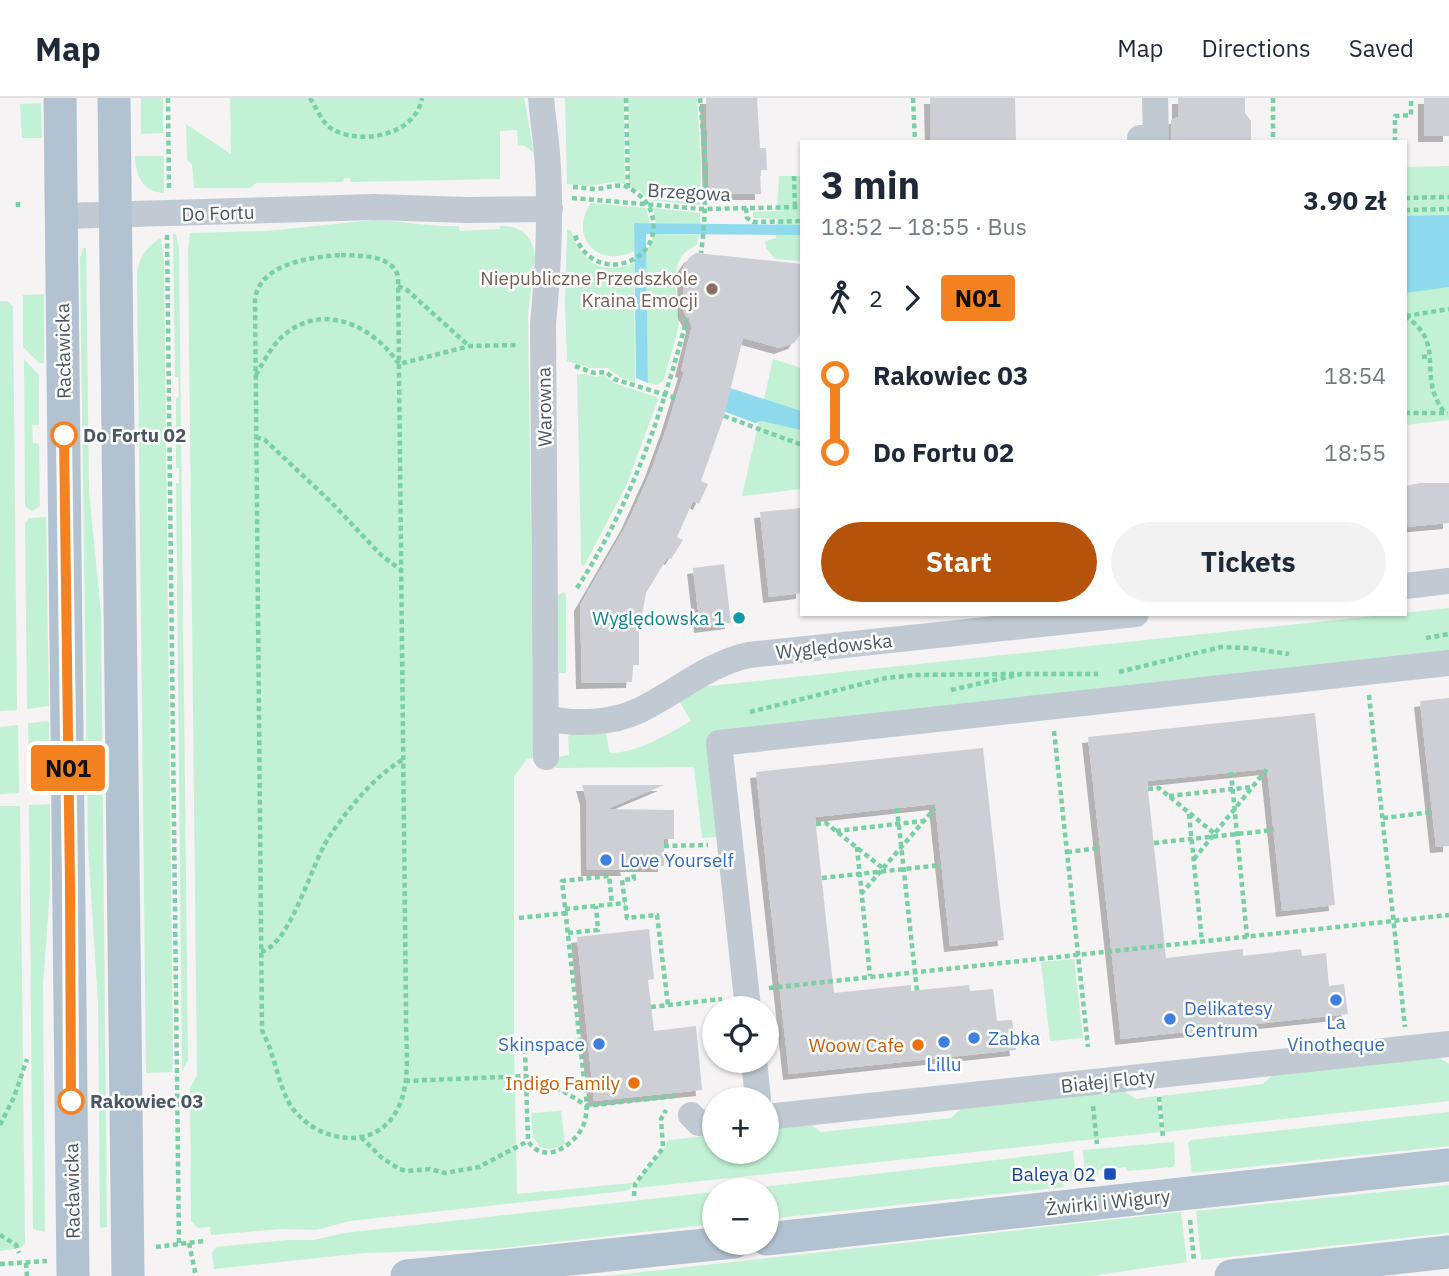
<!DOCTYPE html>
<html lang="en">
<head>
<meta charset="utf-8">
<style>
  :root { --surface:#fff; --page:#f2f2f3; --text:#1f2937; --muted:#747a83; --line:#e0e1e3; --accent:#b45309 }
  body { margin:0; font-family:"IBM Plex Sans",sans-serif; background:var(--page); color:var(--text); height:100vh; display:flex; flex-direction:column; font-size:26px; white-space:nowrap }
  * { box-sizing:border-box; margin:0 }
  p { font-size:23px; color:var(--muted) }
  .icon { flex:none; width:38px; height:38px; fill:none; stroke:currentColor; stroke-width:2; stroke-linecap:round; stroke-linejoin:round }
  .map { position:relative; flex:1; overflow:hidden }
  .details { position:absolute; left:800px; top:42px; width:607px; height:476px; display:flex; flex-direction:column; background:var(--surface); border-radius:0px; box-shadow:0 2px 5px #0004 }
  .details>* { flex:none }
  .badge { padding:0 14px; border-radius:5px; font-size:24px; line-height:46px }
  .buttons { position:absolute; left:702px; top:898px; display:grid; gap:14px }
  .buttons a { display:grid; place-items:center; width:77px; height:77px; border-radius:50%; background:var(--surface); box-shadow:0 2px 5px #0004; font-size:35px }
  .map>.badge { position:absolute; translate:-50% -50%; box-shadow:0 0 0 4px #fff }
  .legs { display:flex; align-items:center; gap:10px; height:77px; padding:0 21px; font-size:23px }
  .legs p { margin-inline-start:auto }
  .overview { display:flex; align-items:center; justify-content:space-between; height:119px; padding:0 21px }
  h1 { font-size:38px; font-weight:700; line-height:52px }
  .button { display:flex; gap:14px; margin-top:auto; padding:14px 21px }
  .button a { flex:1; height:80px; border-radius:42px; background:var(--accent); color:#fff; font-size:28px; font-weight:700; line-height:80px; text-align:center }
  .button a+a { background:var(--page); color:var(--text) }
  ul { padding:0 21px; list-style:none }
  li { display:flex; align-items:center; gap:24px; height:77px; font-size:26px }
  li i { display:grid; place-items:center; width:10px; height:100%; margin:0 9px; background:currentColor }
  li i::after { content:''; width:18px; height:18px; margin:-9px; border:5px solid; border-radius:50%; background:var(--surface) }
  li p { margin-inline-start:auto }
  li:first-child i { background:linear-gradient(#0000 50%,currentColor 0) }
  li:last-child i { background:linear-gradient(currentColor 50%,#0000 0) }
  header { display:flex; align-items:center; gap:42px; box-sizing:border-box; height:98px; padding:0 35px; background:var(--surface); border-bottom:2px solid var(--line) }
  header strong { font-size:33px }
  nav { display:flex; gap:38px; margin-inline-start:auto; font-size:24px }
  .map>svg:first-child { display:block }
  .green { fill:#c3f1d5 }
  .water { fill:#90daee }
  .building { fill:#cdcfd5; filter:url(#shadow) }
  .lines { fill:none; stroke-linecap:round; stroke-linejoin:round }
  .path { stroke:#7ad0a6; stroke-width:4.5; stroke-dasharray:5 3.5; stroke-linecap:butt }
  .minor { stroke:#c1cad2; stroke-width:26 }
  .major { stroke:#b3c2d1; stroke-width:33 }
  .line-1-casing { stroke:#fff; stroke-width:16 }
  .line-1 { stroke:#f58220; stroke-width:10 }
  .education-dot { fill:#8d6e63; stroke:#fff; stroke-width:2.5 }
  .stop-1-dot { fill:#fff; stroke:#f58220; stroke-width:3.5 }
  .culture-dot { fill:#0f9aa8; stroke:#fff; stroke-width:2.5 }
  .shop-dot { fill:#3f7fe0; stroke:#fff; stroke-width:2.5 }
  .food-dot { fill:#e8710a; stroke:#fff; stroke-width:2.5 }
  .transit-dot { fill:#1a4fb4; stroke:#fff; stroke-width:2.5 }
  .labels { text-anchor:middle; dominant-baseline:central; stroke-width:5; stroke-linejoin:round; paint-order:stroke }
  .street-label { font-size:19px; fill:#4a5661; stroke:#fff }
  .education-label { font-size:19px; fill:#785e54; stroke:#fff; text-anchor:end }
  .stop-label { font-size:19px; font-weight:bold; fill:#4a5661; stroke:#fff; text-anchor:start }
  .culture-label { font-size:19px; fill:#0d838f; stroke:#fff; text-anchor:end }
  .shop-label { font-size:19px; fill:#366cbe; stroke:#fff; text-anchor:start }
  .food-label { font-size:19px; fill:#c56008; stroke:#fff; text-anchor:end }
  .transit-label { font-size:19px; fill:#164399; stroke:#fff; text-anchor:end }
</style>
</head>
<body>
<header>
<strong>Map</strong>
<nav><a>Map</a><a>Directions</a><a>Saved</a></nav>
</header>
<div class="map">
<svg width="1449" height="1178" viewBox="0 0 1449 1178">
  <defs>
    <filter id="shadow"><feDropShadow dx="-6" dy="6" stdDeviation="0" flood-color="#0004"/></filter>
  </defs>
  <rect width="100%" height="100%" fill="#f5f3f3"/>
  <path class="green" d="M141 0H163V35L141 36Z
    M230 0H524L534 55 525 48 518 47 517 32 500 33V81L350 84V80H344L343 84 256 85 250 90H194L192 66 187 62 186 26 231 56Z
    M565 0H624L625 86 612 84 589 88 567 86Z
    M628 0H697L701 66 700 107 648 102 640 93 629 88Z
    M41 5 42 40H22L20 6Z
    M135 58H164V95C142 93 136 79 135 58Z
    M1449 68V322L1405 327V69Z
    M779 78H801V163L775 161 766 150 765 143 776 140 777 121 753 120V114L777 113Z
    M591 105 646 110 650 125H634V153C598 171 568 139 591 105Z
    M653 110 700 115V126L656 125Z
    M374 122C403 123 430 129 459 128L460 133 500 131V128C522 127 534 140 535 160L528 215 534 660 527 661 514 679V946L517 1096 633 1085 630 1091 625 1093 350 1123 316 1132 282 1131 211 1137 210 1129 198 1130 191 1123 190 990 197 977 188 151 190 135 267 133Z
    M567 132H571C580 163 602 179 634 165L635 285 619 279 608 270H590L567 263 565 206Z
    M173 136H176L179 150 188 962 182 974 176 385H179V370H176V300L179 299 178 279H175Z
    M655 136 699 137 697 147C666 160 677 191 679 218 680 232 667 267 664 282L657 287 648 285 646 155Z
    M161 140 164 165 173 965 172 974 146 975 137 177C138 160 147 148 161 140Z
    M83 150H86L89 393 101 515 107 1129 100 1130 98 905 88 750 80 160Z
    M44 196V265H39L23 249V197Z
    M0 203H7L13 208 17 612 0 613Z
    M24 261 39 277V327H32L33 345 39 346 40 408 32 413 25 408Z
    M773 261 801 270V391L742 398Z
    M585 276 596 279 604 277 614 285 656 299 658 302 626 388 584 468 581 466V455L577 277Z
    M46 419 49 608 27 611 25 425 29 420Z
    M564 494 566 497V575H559L557 498Z
    M1449 510V573L732 651 719 739 702 740 694 669 556 670 557 659 569 657 568 638 576 634 605 632 610 655C640 654 666 637 691 623L678 601 700 589Z
    M49 623 50 694 29 695 28 625Z
    M18 627 19 695 0 696V629Z
    M50 706V792L43 887 45 1134 33 1131 29 707Z
    M0 708H20L25 1146 20 1150 0 1153Z
    M1074 861 1083 940 1050 943 1041 864Z
    M1438 959 1449 966V1003L1164 1034 1161 998 1263 986 1273 977Z
    M1124 993 1136 1001 1157 998 1161 1034 636 1090C640 1073 661 1060 668 1042L714 1037V1054H766L767 1031 810 1026 821 1034 951 1020 961 1011Z
    M561 1013 565 1046 551 1051 540 1049 533 1039 531 1015Z
    M1449 1014V1048L1192 1075 1188 1045 1191 1042Z
    M1174 1044 1175 1067 1173 1069 1127 1073 1126 1069 1098 1072V1076L1088 1078 1085 1076 1083 1052Z
    M1073 1053 1076 1079 1063 1081 1064 1089 767 1121 766 1092H737Z
    M1449 1087V1135L1201 1162 1196 1113Z
    M714 1094V1126L494 1151 364 1155 214 1171 212 1155 216 1149 288 1142H314L344 1135Z
    M1181 1114 1187 1164 1090 1178H606Z"/>
  <path class="water" d="M1449 117V189L1405 195V118Z
    M634 125 801 127V137L646 136 648 285 636 280Z
    M687 276 801 313V332L762 323 755 325 680 297Z"/>
  <path class="building" d="M706 0H757L760 50H766L767 72H760L761 96H709Z
    M930 0H1015L1016 44H931Z
    M1178 0H1245V15L1251 23V44H1171V22L1178 19Z
    M1424 0H1449V38H1424Z
    M696 155 802 166V234L794 245 780 250 743 240 724 318 701 383 708 386 699 406 693 403 677 439 683 442 671 461 667 460 646 495 639 533V567H633L632 584 582 585 580 507 627 426 651 373 667 329 684 274 681 273 692 228 684 215 683 169 690 159Z
    M1420 385H1449V425L1405 429V388Z
    M802 410V495L769 499 760 414Z
    M724 466 731 525 700 529 693 470Z
    M1449 600V748L1436 749 1420 603Z
    M1315 615 1335 807 1282 813 1267 671 1147 683 1166 860 1243 851V858L1301 851 1302 858 1326 855 1329 888 1344 886 1348 916 1121 941 1088 639Z
    M983 650 1004 842 950 848 935 706 815 719 834 895 911 887V893L969 887 970 893 993 891 997 923 1012 922 1016 952 789 976 756 674Z
    M582 687H664L607 711 674 712V741H664V768H626L627 772H587L586 701Z
    M649 831 654 881 648 882 654 933 696 928 702 992 594 1003 577 839Z"/>
  <g class="lines">
    <path class="path" d="M168 0 169 90
      M310 0C316 9 322 25 332 31 361 48 416 37 422 0
      M626 0 628 90
      M700 0C705 51 708 105 701 155
      M913 0 915 44
      M1273 0V44
      M1395 44V18L1411 17V0
      M794 78 795 109
      M573 89C580 89 587 91 595 91 606 91 615 85 627 89 636 93 646 102 650 111 671 164 593 191 575 137
      M572 100 703 111 802 109
      M1405 100 1449 99
      M18 104V111
      M746 110 747 120 753 124 802 123
      M1405 112 1449 111
      M167 137 179 1146
      M341 157C360 158 391 156 398 178L406 913C405 943 412 983 398 1010 376 1056 315 1044 291 1008 281 992 278 974 272 957 270 948 265 940 262 932L255 201C260 165 312 159 341 157Z
      M398 188 407 192 469 248
      M1405 218C1449 247 1414 278 1446 316
      M1406 218 1449 211
      M1422 259 1430 258
      M575 268 594 275 606 274 614 281 676 300
      M256 277C264 263 272 247 284 237 324 203 374 229 399 266L470 248 519 247
      M1405 315H1448
      M724 318 802 347
      M256 339 265 342 331 404 381 457 401 472
      M577 490C631 407 662 316 687 220
      M1426 540 1449 536
      M1119 574 1221 549 1249 550 1289 556
      M951 592 1021 576H1098
      M1369 597 1405 929
      M750 614 886 580 915 577 1014 576
      M1054 633 1088 949
      M1231 674 1247 839
      M1148 691 1159 690 1215 736
      M1169 698 1252 689
      M897 710 917 893
      M1189 716 1202 844
      M1383 720 1432 714
      M816 726 826 725 885 772
      M836 733 923 723
      M1154 745 1274 732
      M664 748 708 747
      M857 749 870 878
      M1067 754 1100 750
      M1194 761 1267 671
      M632 768 634 781 622 782 627 820 657 817 668 907
      M822 780 941 767
      M861 796 935 710
      M565 811 625 805
      M519 820 566 815
      M568 835 598 832 596 808
      M261 854C291 846 311 766 329 739 348 711 374 678 404 661
      M769 890 1449 817
      M651 909 722 901
      M525 951 528 1043C543 1067 572 1049 582 1030 586 1023 586 1015 587 1008L562 783 609 778 612 806
      M405 983 526 978 563 993 587 1008 674 998
      M1159 999 1163 1040
      M1093 1008 1097 1046
      M0 1027 14 999 27 961
      M361 1039 381 1059 399 1071 407 1073 430 1071 445 1075 479 1069 528 1043
      M634 1098 635 1086 663 1050 661 1021 666 1012
      M1190 1122 1194 1163
      M0 1137 16 1147 19 1155
      M189 1145 196 1178
      M156 1149 204 1143
      M26 1165 27 1178
      M0 1166 47 1163"/>
    <path class="minor" d="M541 0C543 23 547 46 548 70 551 122 548 174 543 226L546 659
      M1140 40H1156L1155 0
      M62 118 375 109 466 112 550 111
      M1405 488 1449 483
      M547 620C574 627 613 625 638 613 676 595 707 566 749 557L1136 516
      M748 910 719 645 1449 565
      M754 962 758 1001
      M691 1017 699 1025 714 1024
      M766 1019 1449 946"/>
    <path class="major" d="M60 0 73 1178
      M114 0 128 1178
      M766 1141 1449 1067
      M407 1178 734 1144
      M1231 1178 1449 1154"/>
  </g>
  <g class="lines">
    <defs>
      <path id="line-1" d="M64 337 70 787 71 1003"/>
    </defs>
    <use href="#line-1" class="line-1-casing"/>
    <use href="#line-1" class="line-1"/>
  </g>
  <circle class="education-dot" cx="712" cy="191" r="7"/>
  <g class="stop-1-dot">
    <circle cx="64" cy="337" r="12"/>
    <circle cx="71" cy="1003" r="12"/>
  </g>
  <circle class="culture-dot" cx="739" cy="520" r="7"/>
  <g class="shop-dot">
    <circle cx="606" cy="762" r="7"/>
    <circle cx="1336" cy="902" r="7"/>
    <circle cx="1170" cy="921" r="7"/>
    <circle cx="974" cy="940" r="7"/>
    <circle cx="944" cy="944" r="7"/>
    <circle cx="599" cy="946" r="7"/>
  </g>
  <g class="food-dot">
    <circle cx="918" cy="947" r="7"/>
    <circle cx="634" cy="985" r="7"/>
  </g>
  <rect class="transit-dot" x="1103" y="1069" width="14" height="14" rx="3.5"/>
  <g class="labels">
    <g class="street-label">
      <text transform="translate(689 94) rotate(3)">Brzegowa</text>
      <text transform="translate(218 115) rotate(-2)">Do Fortu</text>
      <text transform="translate(63 253) rotate(-91)">Racławicka</text>
      <text transform="translate(544 309) rotate(-91)">Warowna</text>
      <text transform="translate(834 548) rotate(-6)">Wyględowska</text>
      <text transform="translate(1108 983) rotate(-6)">Białej Floty</text>
      <text transform="translate(72 1093) rotate(-91)">Racławicka</text>
      <text transform="translate(1108 1104) rotate(-6)">Żwirki i Wigury</text>
    </g>
    <g class="education-label">
      <text x="698" y="180">Niepubliczne Przedszkole<tspan x="698" dy="22">Kraina Emocji</tspan></text>
    </g>
    <g class="stop-label">
      <text x="83" y="337">Do Fortu 02</text>
      <text x="90" y="1003">Rakowiec 03</text>
    </g>
    <g class="culture-label">
      <text x="725" y="520">Wyględowska 1</text>
    </g>
    <g class="shop-label">
      <text x="620" y="762">Love Yourself</text>
      <text x="1184" y="910">Delikatesy<tspan x="1184" dy="22">Centrum</tspan></text>
      <text x="1336" y="924" text-anchor="middle">La<tspan x="1336" dy="22">Vinotheque</tspan></text>
      <text x="988" y="940">Zabka</text>
      <text x="585" y="946" text-anchor="end">Skinspace</text>
      <text x="944" y="966" text-anchor="middle">Lillu</text>
    </g>
    <g class="food-label">
      <text x="904" y="947">Woow Cafe</text>
      <text x="620" y="985">Indigo Family</text>
    </g>
    <g class="transit-label">
      <text x="1096" y="1076">Baleya 02</text>
    </g>
  </g>
</svg>
<div class="buttons">
<a><svg class="icon" aria-label="locate" viewBox="0 0 24 24"><circle cx="12" cy="12" r="6"/><path d="M12 2v4M12 18v4M2 12h4M18 12h4"/></svg></a>
<a>+</a>
<a>−</a>
</div>
<b class="badge" style="left:68px;top:670px;background:#f58220;color:#111">N01</b>
<section class="details">
<div class="overview"><div><h1>3 min</h1><p>18:52 – 18:55 · Bus</p></div><b>3.90 zł</b></div>
<div class="legs"><svg class="icon" aria-label="walk" viewBox="0 0 24 24"><circle cx="13" cy="4" r="2"/><path d="M13 8l-2 6 4 7M11 14l-3 7M7 12l3-4h3l4 4"/></svg>2<svg class="icon" aria-label="forward" viewBox="0 0 24 24"><path d="M9 5l7 7-7 7"/></svg><b class="badge" style="background:#f58220;color:#111">N01</b></div>
<ul>
<li><i style="color:#f58220"></i><b>Rakowiec 03</b><p>18:54</p></li>
<li><i style="color:#f58220"></i><b>Do Fortu 02</b><p>18:55</p></li>
</ul>
<div class="button"><a>Start</a><a>Tickets</a></div>
</section>
</div>
</body>
</html>
